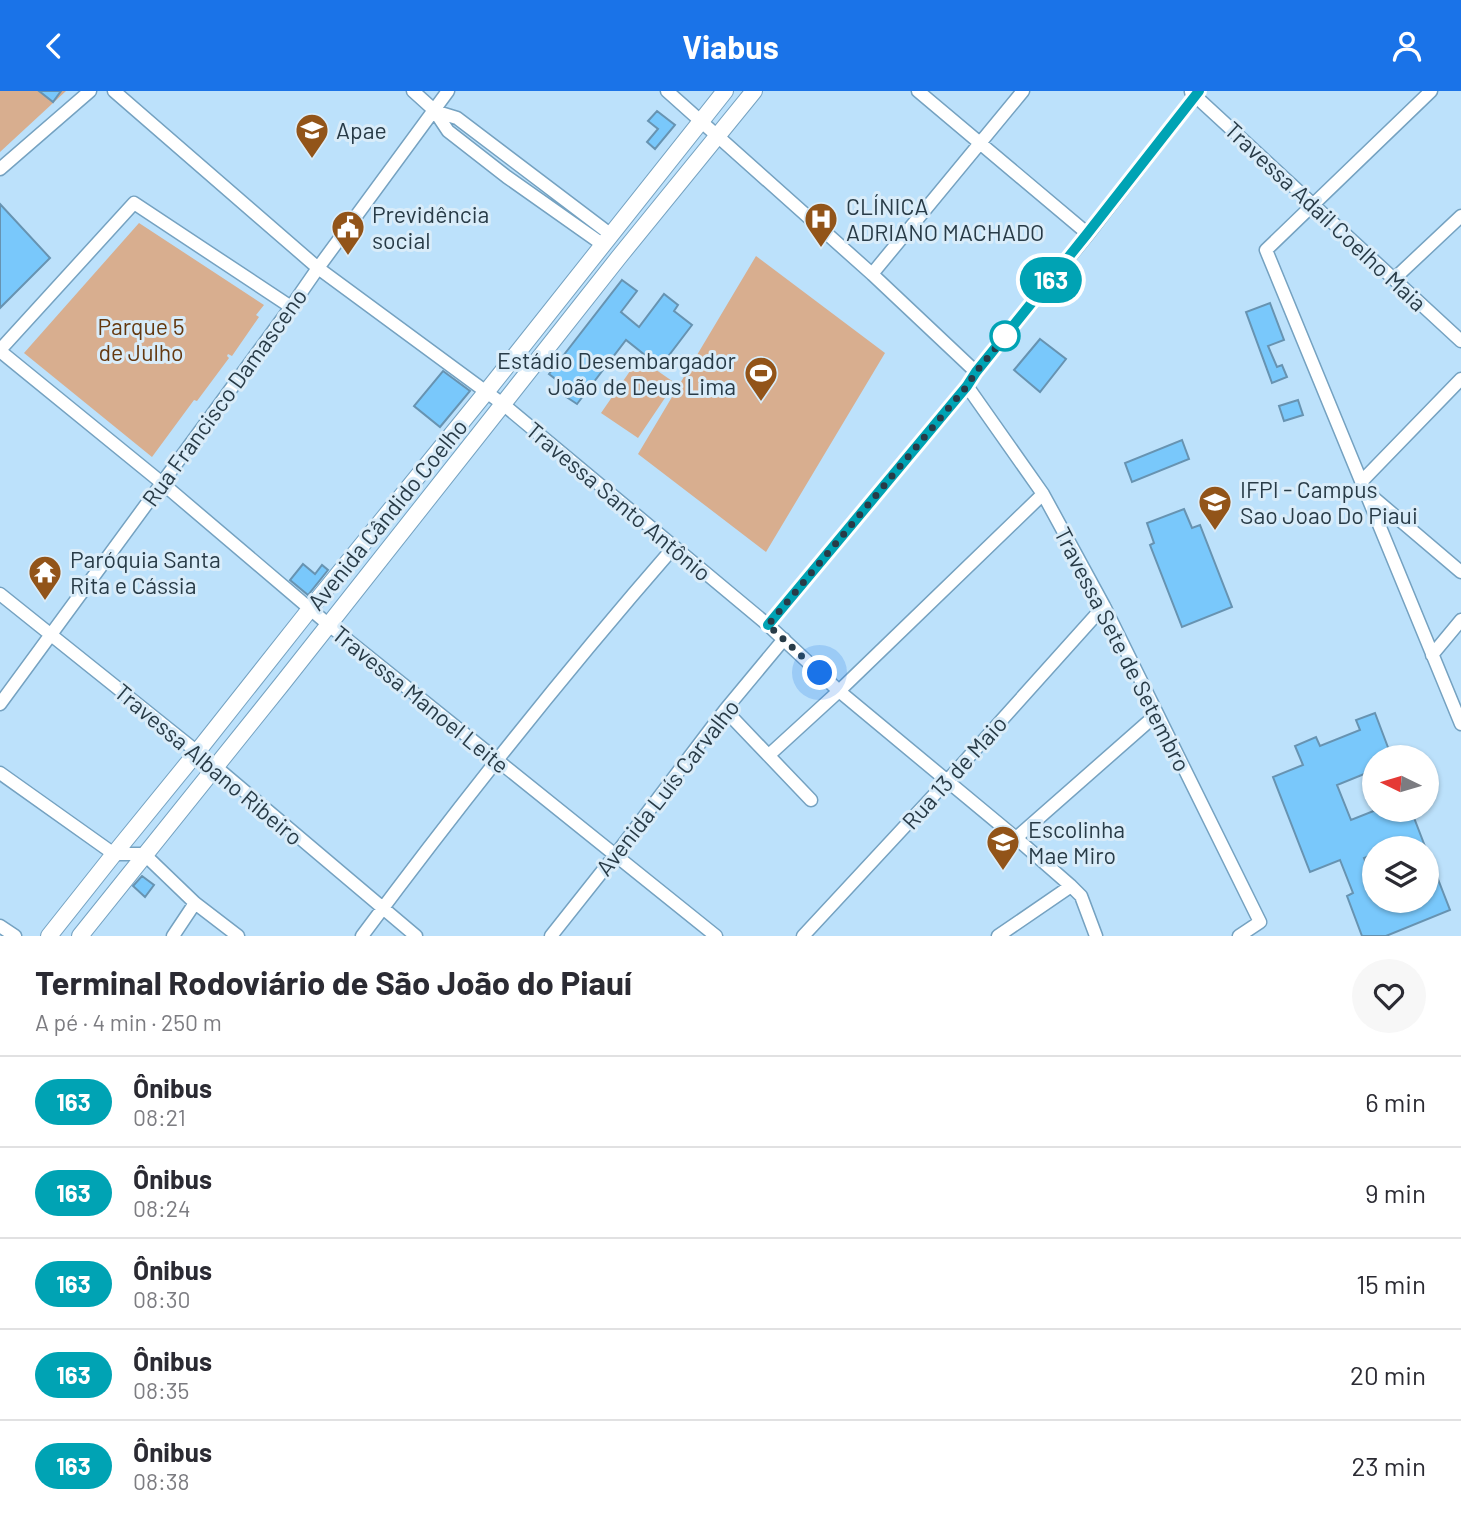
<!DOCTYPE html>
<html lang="pt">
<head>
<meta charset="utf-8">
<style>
  :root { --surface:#fff; --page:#f7f7f7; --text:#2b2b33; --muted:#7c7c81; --line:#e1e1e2; --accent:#1a73e8 }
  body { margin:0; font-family:Barlow,sans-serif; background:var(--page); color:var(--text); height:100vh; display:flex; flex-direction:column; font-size:26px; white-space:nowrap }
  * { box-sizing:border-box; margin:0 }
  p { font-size:23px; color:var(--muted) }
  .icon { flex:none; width:38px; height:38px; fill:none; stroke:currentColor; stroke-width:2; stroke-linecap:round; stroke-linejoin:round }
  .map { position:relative; height:845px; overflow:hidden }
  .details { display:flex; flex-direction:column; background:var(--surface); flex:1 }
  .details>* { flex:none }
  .badge { padding:0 14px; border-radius:23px; font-size:24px; line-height:46px }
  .needle { width:46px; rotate:275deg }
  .fabs { position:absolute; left:1362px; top:654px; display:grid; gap:14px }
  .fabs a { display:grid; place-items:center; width:77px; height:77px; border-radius:50%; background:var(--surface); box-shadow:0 2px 5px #0004; font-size:35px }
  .you { position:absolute; width:35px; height:35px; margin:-18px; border:5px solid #fff; border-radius:50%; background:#1a73e8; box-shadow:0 0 0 10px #1a73e833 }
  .map>.badge { position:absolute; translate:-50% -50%; box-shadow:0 0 0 4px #fff }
  .round { display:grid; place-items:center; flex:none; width:74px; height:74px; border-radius:37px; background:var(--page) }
  .headline { display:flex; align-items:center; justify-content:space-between; height:119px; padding:0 35px }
  h1 { font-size:33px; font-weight:700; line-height:52px }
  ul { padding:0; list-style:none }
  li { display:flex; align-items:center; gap:21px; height:91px; padding:0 35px; border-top:2px solid var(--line) }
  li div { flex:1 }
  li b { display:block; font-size:26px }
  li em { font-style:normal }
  li .badge { min-width:77px; font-weight:700; text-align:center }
  header { display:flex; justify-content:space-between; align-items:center; height:91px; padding:0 35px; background:var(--accent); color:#fff; font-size:32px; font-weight:700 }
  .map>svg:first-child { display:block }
  .green { fill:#d8ae8f }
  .building { fill:#79c8fb; stroke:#6793b1; stroke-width:2 }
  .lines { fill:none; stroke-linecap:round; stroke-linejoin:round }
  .minor-casing { stroke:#75a2c1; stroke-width:15 }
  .major-casing { stroke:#75a2c1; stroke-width:18 }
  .minor { stroke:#fff; stroke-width:12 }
  .major { stroke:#fff; stroke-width:16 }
  .line-casing { stroke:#fff; stroke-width:16 }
  .line { stroke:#00a3b4; stroke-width:10 }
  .walk { stroke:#283b47; stroke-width:7; stroke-dasharray:0 12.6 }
  .stop-dot { fill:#fff; stroke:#00a3b4; stroke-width:3.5 }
  .labels { text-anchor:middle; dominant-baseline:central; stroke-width:6; stroke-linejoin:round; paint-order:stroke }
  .poi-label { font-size:23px; fill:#283b47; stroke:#d9ecf9; text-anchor:start }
  .street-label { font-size:23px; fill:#283b47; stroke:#d9ecf9 }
  .park-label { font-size:23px; fill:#64380f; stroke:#d9ecf9 }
</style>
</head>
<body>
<header><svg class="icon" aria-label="back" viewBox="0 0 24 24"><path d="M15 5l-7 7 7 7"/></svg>Viabus<svg class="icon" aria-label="person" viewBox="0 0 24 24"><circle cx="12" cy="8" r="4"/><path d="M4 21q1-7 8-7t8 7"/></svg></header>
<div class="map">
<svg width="1461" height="845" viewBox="0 0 1461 845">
  <rect width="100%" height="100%" fill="#bce1fb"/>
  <path class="green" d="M0 0H66L0 61Z
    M139 132 264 214 256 224 259 226 232 265 228 263 227 265 229 267 197 310 194 309 152 366 24 262Z
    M756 165 885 262 766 461 638 363Z
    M639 267 675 292 638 347 601 322Z"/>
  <path class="building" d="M39 0H61L53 11Z
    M657 20 675 34 655 58 647 51 658 38 648 30Z
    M0 113 50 167 0 217Z
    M622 189 637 200 621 221 639 236 664 203 678 214 674 220 692 234 660 276 626 249 577 313 562 303 567 297 549 283Z
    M1270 212 1284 249 1268 255 1277 276 1282 274 1287 286 1272 292 1246 221Z
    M1040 248 1066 268 1040 301 1014 279Z
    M443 280 470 300 440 336 414 315Z
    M1298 309 1303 324 1284 330 1279 315Z
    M1182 349 1189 368 1132 391 1125 372Z
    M1184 418 1192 437 1200 434 1232 516 1182 536 1150 454 1154 452 1147 432Z
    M303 473 315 483 322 474 328 479 308 504 290 489Z
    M1375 622 1392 667H1374V679L1337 694 1351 729 1376 719H1411L1426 758H1407L1404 751 1387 758H1374V763L1364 767 1374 791V810H1426L1427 760 1450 819 1386 845H1362L1347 805 1353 802 1340 769 1310 781 1273 686 1303 674 1295 655 1316 646 1320 655 1360 639 1356 629Z
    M142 785 154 794 145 806 133 795Z"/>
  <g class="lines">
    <defs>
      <path id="minor" d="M114 0 318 177 504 314 768 534 839 600 1016 747 1071 795 1081 805 1096 845
        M413 0 434 19 448 40 507 86 602 153
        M667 0 872 183 976 281
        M918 0 1088 143
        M1431 0 1266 159 1461 633
        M1191 1 1461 250
        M434 20 457 27 610 143
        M0 78 90 0
        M872 183 1023 0
        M1394 188 1461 125
        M0 259 134 112 291 216
        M0 260 162 392 329 534 716 845
        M967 295 1043 403 1104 515 1260 831 1239 845
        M1362 390 1461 288
        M1368 402 1461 481
        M0 503 216 676 416 845
        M768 534 967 295 976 281 1088 143 1199 0
        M1432 564 1461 529
        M0 613 291 216 318 177 448 0
        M725 619 811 709
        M769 664 839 600 1043 403
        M0 682 114 763H144L195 812 238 845
        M1016 747 1157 623
        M0 835 15 845
        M173 845 195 812
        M362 845C461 712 565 581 674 456
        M551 845 616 763 725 619 784 548
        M803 845 947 690 1104 515
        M998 845 1071 795"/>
      <path id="major" d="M49 845 114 763 197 661 310 518 487 300 725 0
        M80 845 282 593 619 166 754 0"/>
    </defs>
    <use href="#minor" class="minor-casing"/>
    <use href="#major" class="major-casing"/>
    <use href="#minor" class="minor"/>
    <use href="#major" class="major"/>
  </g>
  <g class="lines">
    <defs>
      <path id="line" d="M768 534 967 295 976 281 1087 143 1199 0"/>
    </defs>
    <use href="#line" class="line-casing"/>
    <use href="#line" class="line"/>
    <path class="walk" d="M820 582 768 534 967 295 976 281 1009 241 1005 245"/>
  </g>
  <defs>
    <symbol id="school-pin" viewBox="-11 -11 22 30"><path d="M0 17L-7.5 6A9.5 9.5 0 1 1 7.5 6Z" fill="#925419" stroke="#d9ecf9"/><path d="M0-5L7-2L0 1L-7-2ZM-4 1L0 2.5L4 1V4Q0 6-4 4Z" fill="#fff"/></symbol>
    <symbol id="hospital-pin" viewBox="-11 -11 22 30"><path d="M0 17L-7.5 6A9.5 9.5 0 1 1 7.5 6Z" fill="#925419" stroke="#d9ecf9"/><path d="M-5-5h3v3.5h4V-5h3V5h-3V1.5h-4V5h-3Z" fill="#fff"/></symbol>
    <symbol id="civic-pin" viewBox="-11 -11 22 30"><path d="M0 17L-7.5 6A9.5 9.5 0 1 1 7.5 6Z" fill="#925419" stroke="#d9ecf9"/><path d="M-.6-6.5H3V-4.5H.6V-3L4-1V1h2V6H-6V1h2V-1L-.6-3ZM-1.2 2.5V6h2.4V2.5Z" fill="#fff"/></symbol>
    <symbol id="stadium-pin" viewBox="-11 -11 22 30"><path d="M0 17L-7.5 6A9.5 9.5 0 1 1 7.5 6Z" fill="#925419" stroke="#d9ecf9"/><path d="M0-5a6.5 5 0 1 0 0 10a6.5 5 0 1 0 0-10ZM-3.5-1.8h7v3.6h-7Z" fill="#fff"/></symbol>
    <symbol id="university-pin" viewBox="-11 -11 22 30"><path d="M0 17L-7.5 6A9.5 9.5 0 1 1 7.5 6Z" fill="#925419" stroke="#d9ecf9"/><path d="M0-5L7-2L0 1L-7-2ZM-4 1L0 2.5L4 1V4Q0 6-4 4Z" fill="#fff"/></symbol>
    <symbol id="temple-pin" viewBox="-11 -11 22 30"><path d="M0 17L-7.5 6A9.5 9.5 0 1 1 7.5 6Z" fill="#925419" stroke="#d9ecf9"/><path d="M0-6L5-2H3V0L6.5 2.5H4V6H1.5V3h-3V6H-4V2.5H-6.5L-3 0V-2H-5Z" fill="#fff"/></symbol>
  </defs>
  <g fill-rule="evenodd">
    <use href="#school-pin" x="293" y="20" width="38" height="52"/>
    <use href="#hospital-pin" x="802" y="109" width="38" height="52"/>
    <use href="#civic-pin" x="329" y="117" width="38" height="52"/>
    <use href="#stadium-pin" x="742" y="263" width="38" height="52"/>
    <use href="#university-pin" x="1196" y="392" width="38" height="52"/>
    <use href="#temple-pin" x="26" y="462" width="38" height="52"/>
    <use href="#school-pin" x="984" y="732" width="38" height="52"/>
  </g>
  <circle class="stop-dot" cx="1005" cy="245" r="14"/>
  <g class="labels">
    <g class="poi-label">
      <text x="336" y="39">Apae</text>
      <text x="846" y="115">CLÍNICA<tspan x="846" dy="26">ADRIANO MACHADO</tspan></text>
      <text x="372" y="123">Previdência<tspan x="372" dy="26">social</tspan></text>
      <text x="736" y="269" text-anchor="end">Estádio Desembargador<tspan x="736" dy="26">João de Deus Lima</tspan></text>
      <text x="1240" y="398">IFPI - Campus<tspan x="1240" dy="26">Sao Joao Do Piaui</tspan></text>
      <text x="70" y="468">Paróquia Santa<tspan x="70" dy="26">Rita e Cássia</tspan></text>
      <text x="1028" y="738">Escolinha<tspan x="1028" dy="26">Mae Miro</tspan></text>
    </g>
    <g class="street-label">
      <text transform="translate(1326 125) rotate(43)">Travessa Adail Coelho Maia</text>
      <text transform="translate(224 306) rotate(-54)">Rua Francisco Damasceno</text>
      <text transform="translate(619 410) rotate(40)">Travessa Santo Antônio</text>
      <text transform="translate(387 423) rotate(-51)">Avenida Cândido Coelho</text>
      <text transform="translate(1123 558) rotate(63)">Travessa Sete de Setembro</text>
      <text transform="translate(421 608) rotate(39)">Travessa Manoel Leite</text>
      <text transform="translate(209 673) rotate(40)">Travessa Albano Ribeiro</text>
      <text transform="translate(954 681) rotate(-48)">Rua 13 de Maio</text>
      <text transform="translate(667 696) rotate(-52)">Avenida Luís Carvalho</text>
    </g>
    <g class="park-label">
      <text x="141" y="235">Parque 5<tspan x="141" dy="26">de Julho</tspan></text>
    </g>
  </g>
</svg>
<div class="fabs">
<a><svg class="needle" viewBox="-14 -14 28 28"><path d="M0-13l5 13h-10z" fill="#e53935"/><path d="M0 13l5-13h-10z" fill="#7c7c81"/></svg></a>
<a><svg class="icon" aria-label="layers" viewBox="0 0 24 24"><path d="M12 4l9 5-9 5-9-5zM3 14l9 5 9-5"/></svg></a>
</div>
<div class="you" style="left:820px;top:582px"></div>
<b class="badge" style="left:1051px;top:189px;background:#00a3b4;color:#fff">163</b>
</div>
<section class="details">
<div class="headline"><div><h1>Terminal Rodoviário de São João do Piauí</h1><p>A pé · 4 min · 250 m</p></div><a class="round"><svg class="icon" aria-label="heart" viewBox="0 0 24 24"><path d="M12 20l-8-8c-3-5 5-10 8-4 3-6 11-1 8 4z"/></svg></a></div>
<ul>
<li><span class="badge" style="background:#00a3b4;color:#fff">163</span><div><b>Ônibus</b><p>08:21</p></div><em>6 min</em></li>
<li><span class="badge" style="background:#00a3b4;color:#fff">163</span><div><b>Ônibus</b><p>08:24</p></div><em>9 min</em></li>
<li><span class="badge" style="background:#00a3b4;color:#fff">163</span><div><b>Ônibus</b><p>08:30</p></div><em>15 min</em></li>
<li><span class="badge" style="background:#00a3b4;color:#fff">163</span><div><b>Ônibus</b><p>08:35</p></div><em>20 min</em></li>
<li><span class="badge" style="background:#00a3b4;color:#fff">163</span><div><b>Ônibus</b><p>08:38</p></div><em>23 min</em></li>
</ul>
</section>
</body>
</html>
